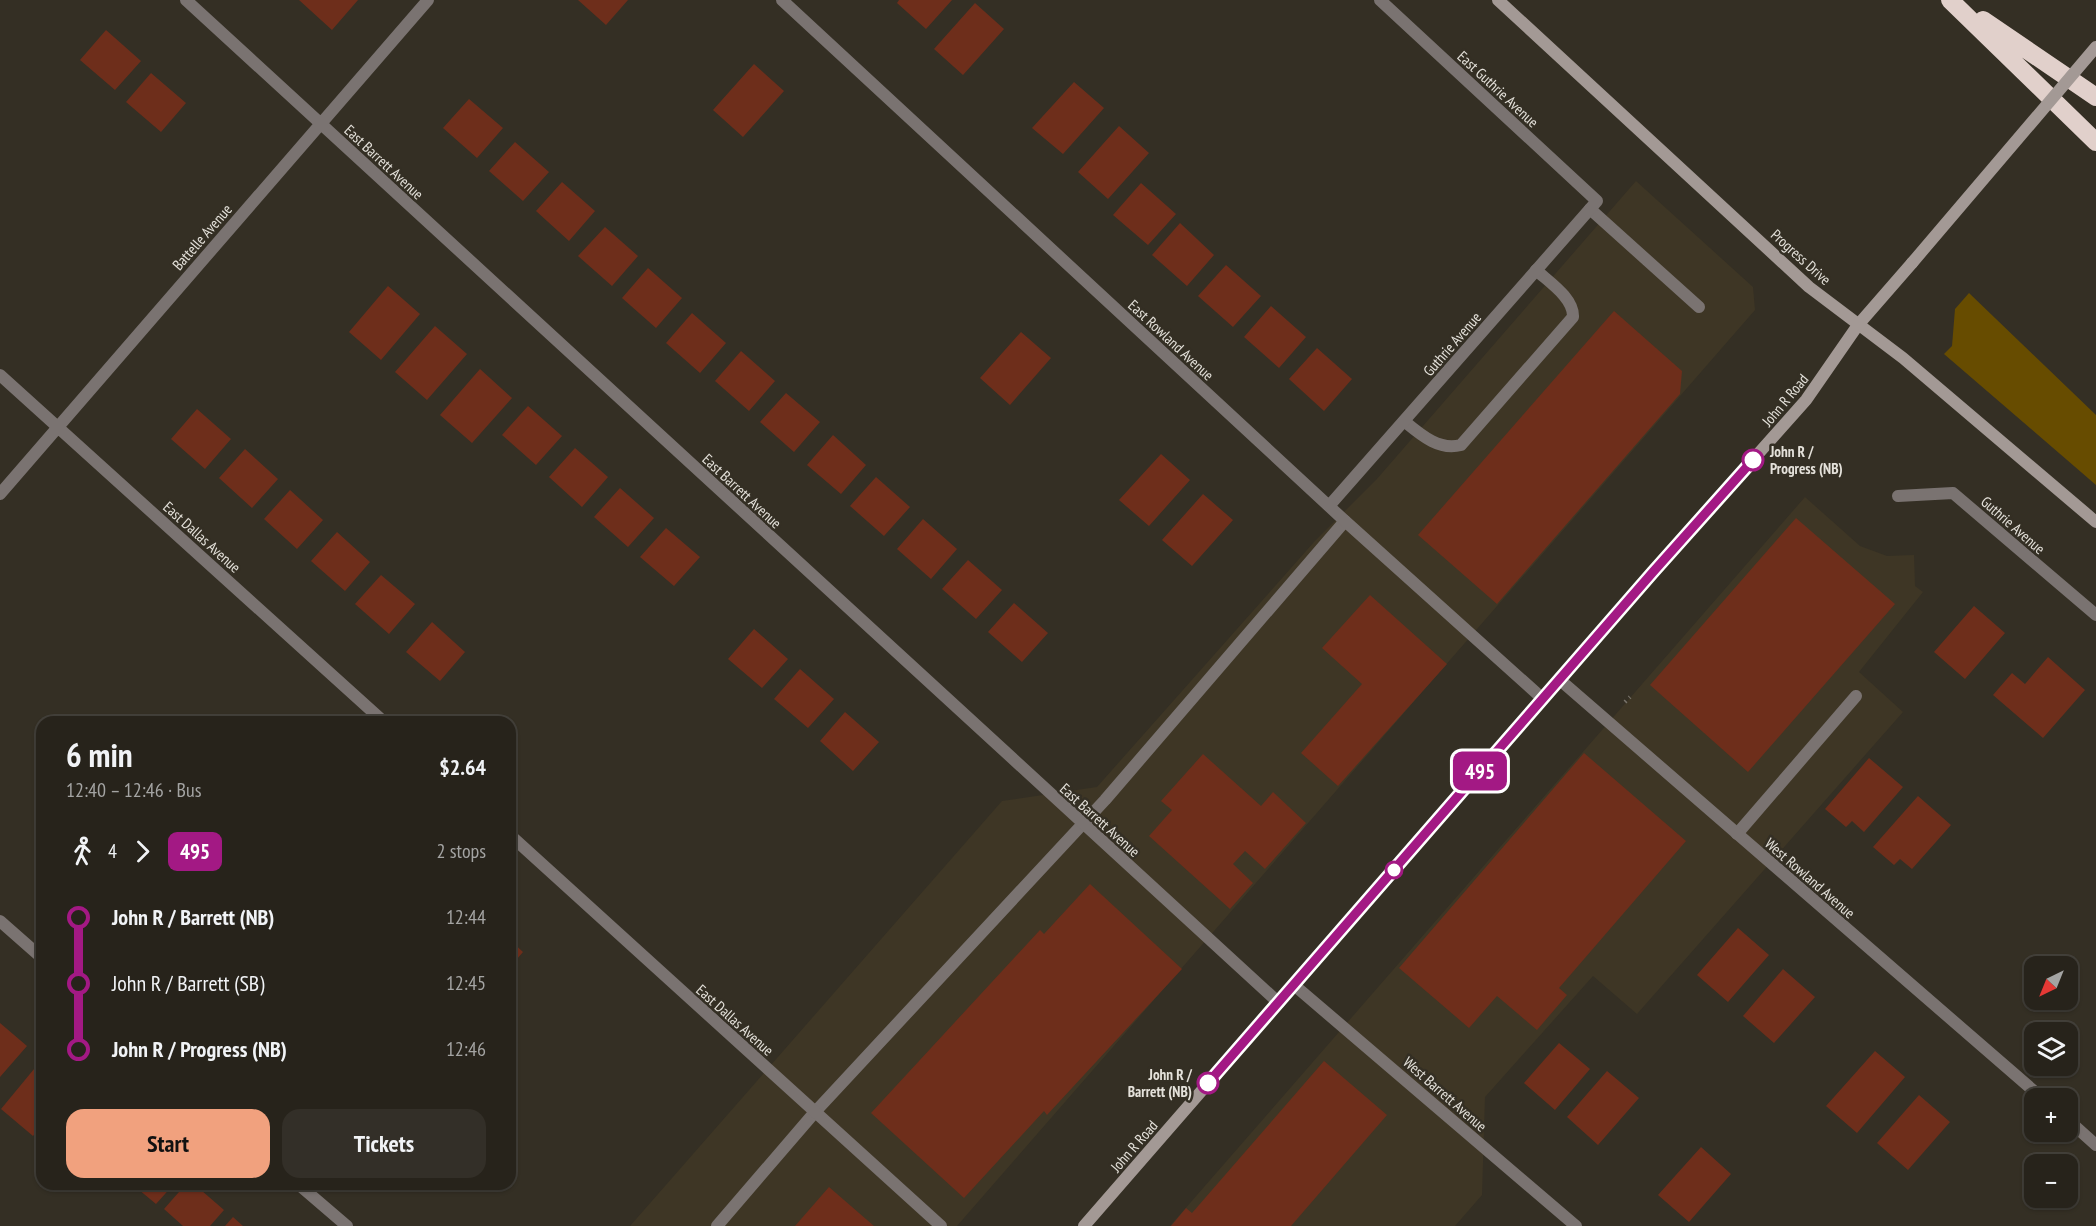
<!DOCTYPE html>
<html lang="en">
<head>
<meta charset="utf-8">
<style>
  :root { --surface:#27231b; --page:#332f28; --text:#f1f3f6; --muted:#a4a4a3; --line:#43403a; --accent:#f1a17e }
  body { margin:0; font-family:"PT Sans Narrow",sans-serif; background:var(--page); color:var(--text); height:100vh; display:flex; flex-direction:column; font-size:22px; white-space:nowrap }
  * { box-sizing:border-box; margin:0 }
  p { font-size:20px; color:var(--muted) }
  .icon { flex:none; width:33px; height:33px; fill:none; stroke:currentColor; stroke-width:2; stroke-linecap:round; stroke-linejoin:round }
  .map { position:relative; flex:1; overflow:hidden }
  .panel { position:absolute; left:36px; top:716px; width:480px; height:474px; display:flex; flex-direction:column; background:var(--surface); border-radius:18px; box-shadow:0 2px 4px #0004,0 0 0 2px var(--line) }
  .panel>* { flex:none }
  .badge { padding:0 12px; border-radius:9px; font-size:21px; line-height:39px }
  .needle { width:39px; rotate:223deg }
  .controls { position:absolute; left:2024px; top:956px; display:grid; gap:12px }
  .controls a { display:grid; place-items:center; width:54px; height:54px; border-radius:12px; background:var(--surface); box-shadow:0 2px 4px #0004,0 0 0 2px var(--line); font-size:30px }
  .map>.badge { position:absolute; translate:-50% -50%; box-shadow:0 0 0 3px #fff }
  .legs { display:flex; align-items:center; gap:9px; height:66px; padding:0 30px; font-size:20px }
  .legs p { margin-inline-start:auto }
  .headline { display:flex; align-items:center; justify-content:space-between; height:102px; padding:0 30px }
  h1 { font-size:33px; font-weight:700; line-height:45px }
  .primary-button { display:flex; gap:12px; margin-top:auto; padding:12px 30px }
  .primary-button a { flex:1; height:69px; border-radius:18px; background:var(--accent); color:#111; font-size:24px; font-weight:700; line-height:69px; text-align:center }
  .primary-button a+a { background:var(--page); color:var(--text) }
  ul { padding:0 30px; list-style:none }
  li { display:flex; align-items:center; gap:21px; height:66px; font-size:22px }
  li i { display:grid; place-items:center; width:9px; height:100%; margin:0 8px; background:currentColor }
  li i::after { content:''; width:15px; height:15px; margin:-8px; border:4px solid; border-radius:50%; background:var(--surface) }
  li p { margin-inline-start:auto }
  li:first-child i { background:linear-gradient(#0000 50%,currentColor 0) }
  li:last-child i { background:linear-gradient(currentColor 50%,#0000 0) }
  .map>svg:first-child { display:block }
  .built { fill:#3e3625 }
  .green { fill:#674c00 }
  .building { fill:#6e2e1b }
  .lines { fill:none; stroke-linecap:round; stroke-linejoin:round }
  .path { stroke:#78736a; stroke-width:4; stroke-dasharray:1.5 4.5; stroke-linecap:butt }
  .service { stroke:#7a7371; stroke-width:12 }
  .minor { stroke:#7a7371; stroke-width:12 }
  .secondary { stroke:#a39995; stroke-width:12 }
  .motorway { stroke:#e1d0cb; stroke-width:18 }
  .secondary-bridge { stroke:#a39995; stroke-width:12 }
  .line-1-casing { stroke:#fff; stroke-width:14 }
  .line-1 { stroke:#a31984; stroke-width:9 }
  .stop-1-dot { fill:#fff; stroke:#a31984; stroke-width:3 }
  .labels { text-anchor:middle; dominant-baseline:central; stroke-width:5; stroke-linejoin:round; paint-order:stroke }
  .street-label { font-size:15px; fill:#e4e1da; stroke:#342f24 }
  .stop-label { font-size:15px; font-weight:bold; fill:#e4e1da; stroke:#342f24; text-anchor:start }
</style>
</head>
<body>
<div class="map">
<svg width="2096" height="1226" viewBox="0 0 2096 1226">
  <rect width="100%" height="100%" fill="#342f24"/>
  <path class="built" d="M1636 181 1753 287 1755 310 957 1226H630L1002 801 1097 787 1314 542 1376 480Z
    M1805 497 1860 546 1887 556 1914 555 1915 586 1923 592 1859 672 1903 712 1637 1014 1593 976 1485 1097 1482 1195 1455 1226H1170Z"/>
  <path class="green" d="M1969 293 2096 415V485L1944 354 1952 346 1955 309Z"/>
  <path class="building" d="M299 0H358L332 30Z
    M578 0H628L606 25Z
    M899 0H952L926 29 897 3Z
    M975 3 1004 29 963 75 934 49Z
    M106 30 141 61 115 90 80 60Z
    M754 64 784 91 743 137 713 110Z
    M151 73 186 103 161 132 126 102Z
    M1074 82 1104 108 1063 154 1032 128Z
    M469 99 503 128 477 158 443 128Z
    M1119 126 1149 153 1108 199 1078 172Z
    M515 142 549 172 523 201 489 171Z
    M562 182 595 211 569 241 536 211Z
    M1141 183 1176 214 1148 245 1113 215Z
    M1180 223 1214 255 1187 286 1152 255Z
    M605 227 638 256 612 286 578 256Z
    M1226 265 1261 296 1233 327 1198 296Z
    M648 268 682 298 656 328 622 298Z
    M388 286 420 314 381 360 349 332Z
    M1271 306 1306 337 1279 368 1244 337Z
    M1614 311 1682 371 1680 394 1497 604 1418 535Z
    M692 313 726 343 700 373 666 343Z
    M435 326 467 354 427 400 395 372Z
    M1021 332 1051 358 1010 405 980 378Z
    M1317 348 1352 379 1324 411 1289 379Z
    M741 351 775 381 749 411 715 381Z
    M480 369 512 398 472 443 440 415Z
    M786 393 820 422 794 452 760 422Z
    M528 406 562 436 536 465 502 435Z
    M197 409 231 439 205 469 171 439Z
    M833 435 866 465 841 494 807 465Z
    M575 448 608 477 582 507 549 477Z
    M245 449 278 479 252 508 219 478Z
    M1161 454 1190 480 1149 526 1119 500Z
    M876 477 910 507 884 536 850 506Z
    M620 488 654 518 628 547 594 517Z
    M290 490 323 520 297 549 264 519Z
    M1203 494 1233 520 1192 566 1162 540Z
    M1796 518 1895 604 1748 772 1650 685Z
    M923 519 957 549 931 579 897 549Z
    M666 528 700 557 674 586 640 557Z
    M337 532 370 562 345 591 311 561Z
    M968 560 1002 590 976 619 942 589Z
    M381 575 415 604 389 634 355 604Z
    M1370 595 1447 664 1338 786 1301 753 1362 684 1322 648Z
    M1014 603 1048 633 1022 662 988 632Z
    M1974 606 2005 633 1965 679 1934 652Z
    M432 622 465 652 440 681 406 652Z
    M754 629 788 659 762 688 728 659Z
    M2048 657 2085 690 2043 738 1993 695 2012 673 2025 684Z
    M800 669 834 699 808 728 774 699Z
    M845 712 879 742 853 771 820 741Z
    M261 714 270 722H254Z
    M1584 753 1686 841 1559 988 1567 995 1537 1030 1497 996 1469 1028 1399 968Z
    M1203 754 1261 806 1273 792 1306 823 1265 869 1245 851 1233 864 1253 883 1230 909 1149 836 1172 810 1161 801Z
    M1869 758 1903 787 1864 832 1852 821 1846 827 1825 809Z
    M1918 796 1951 825 1912 869 1900 859 1894 865 1873 847Z
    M1090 884 1182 969 1047 1115 1044 1111 964 1198 871 1113 1040 930 1044 934Z
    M1738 928 1769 955 1728 1002 1697 975Z
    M510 940 523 952 510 967Z
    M1783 969 1815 997 1774 1043 1743 1016Z
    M0 1023 27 1046 0 1077Z
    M1559 1043 1590 1069 1555 1110 1524 1083Z
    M1875 1051 1905 1077 1857 1133 1826 1106Z
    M1324 1061 1387 1115 1291 1226H1171L1186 1208 1192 1213Z
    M39 1063 42 1066V1125L33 1136 1 1109Z
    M1607 1071 1639 1098 1598 1145 1567 1117Z
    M1919 1095 1950 1122 1908 1170 1877 1143Z
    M1701 1147 1731 1174 1689 1222 1658 1195Z
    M132 1184H174L156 1204Z
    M186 1184H194L224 1210 210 1226H183L164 1209Z
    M829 1187 874 1226H795Z
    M233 1217 243 1226H225Z"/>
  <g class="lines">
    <path class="path" d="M1625 702 1630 697"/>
    <path class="service" d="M1590 209 1699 307
      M1404 421C1421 435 1439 451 1461 445L1573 317C1574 298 1549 282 1536 270
      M1737 834 1856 696
      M717 1226 815 1112 1105 800 1345 521"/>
    <path class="minor" d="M186 0 1279 1003
      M782 0 1345 521 1543 699
      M0 375 384 722
      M0 494 428 0
      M1898 496 1953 493 2096 615
      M1329 506 1597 201 1380 0
      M1560 680 2042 1098
      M510 835 941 1226
      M0 921 42 958
      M1294 985 1576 1226
      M2067 1119 2096 1145
      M298 1184 347 1226"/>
    <path class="secondary" d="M1498 0 1809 287 1903 358 2096 522
      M1084 1226 1653 572 1806 400 1858 325 1912 263"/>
    <path class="motorway" d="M1950 0 2096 142
      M1983 20 2096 97"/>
    <path class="secondary-bridge" d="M1912 263 2096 47"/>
  </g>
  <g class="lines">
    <defs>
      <path id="line-1" d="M1208 1083 1653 572 1753 460"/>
    </defs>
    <use href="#line-1" class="line-1-casing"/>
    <use href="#line-1" class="line-1"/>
  </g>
  <g class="stop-1-dot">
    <circle cx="1753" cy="460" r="10"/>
    <circle cx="1394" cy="870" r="8"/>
    <circle cx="1208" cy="1083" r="10"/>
  </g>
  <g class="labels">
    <g class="street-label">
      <text transform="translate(1498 89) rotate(43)">East Guthrie Avenue</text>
      <text transform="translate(384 162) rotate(43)">East Barrett Avenue</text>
      <text transform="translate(202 237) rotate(-49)">Battelle Avenue</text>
      <text transform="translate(1801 257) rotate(42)">Progress Drive</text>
      <text transform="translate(1171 340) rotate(43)">East Rowland Avenue</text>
      <text transform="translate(1452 344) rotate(-49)">Guthrie Avenue</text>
      <text transform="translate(1785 400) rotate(-50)">John R Road</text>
      <text transform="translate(742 491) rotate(43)">East Barrett Avenue</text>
      <text transform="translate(2013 525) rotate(41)">Guthrie Avenue</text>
      <text transform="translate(202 537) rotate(42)">East Dallas Avenue</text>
      <text transform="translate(1100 820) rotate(42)">East Barrett Avenue</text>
      <text transform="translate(1810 878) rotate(41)">West Rowland Avenue</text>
      <text transform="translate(735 1020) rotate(42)">East Dallas Avenue</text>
      <text transform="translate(1445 1094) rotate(41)">West Barrett Avenue</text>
      <text transform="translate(1134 1146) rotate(-49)">John R Road</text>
    </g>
    <g class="stop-label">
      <text x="1770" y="451">John R /<tspan x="1770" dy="17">Progress (NB)</tspan></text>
      <text x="1192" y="1074" text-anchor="end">John R /<tspan x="1192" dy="17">Barrett (NB)</tspan></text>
    </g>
  </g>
</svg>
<div class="controls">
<a><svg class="needle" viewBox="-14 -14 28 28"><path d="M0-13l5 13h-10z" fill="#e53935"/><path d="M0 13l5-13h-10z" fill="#a4a4a3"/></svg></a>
<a><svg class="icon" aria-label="layers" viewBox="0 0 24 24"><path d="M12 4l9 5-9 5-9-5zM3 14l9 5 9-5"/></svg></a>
<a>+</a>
<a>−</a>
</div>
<b class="badge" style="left:1480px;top:771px;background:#a31984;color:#fff">495</b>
<section class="panel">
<div class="headline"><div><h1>6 min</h1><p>12:40 – 12:46 · Bus</p></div><b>$2.64</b></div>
<div class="legs"><svg class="icon" aria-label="walk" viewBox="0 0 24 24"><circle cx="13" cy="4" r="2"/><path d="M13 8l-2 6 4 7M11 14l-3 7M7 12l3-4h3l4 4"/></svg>4<svg class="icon" aria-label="forward" viewBox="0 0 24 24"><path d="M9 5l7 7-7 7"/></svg><b class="badge" style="background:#a31984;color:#fff">495</b><p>2 stops</p></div>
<ul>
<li><i style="color:#a31984"></i><b>John R / Barrett (NB)</b><p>12:44</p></li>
<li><i style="color:#a31984"></i><span>John R / Barrett (SB)</span><p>12:45</p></li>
<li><i style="color:#a31984"></i><b>John R / Progress (NB)</b><p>12:46</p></li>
</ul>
<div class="primary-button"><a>Start</a><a>Tickets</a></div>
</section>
</div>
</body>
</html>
